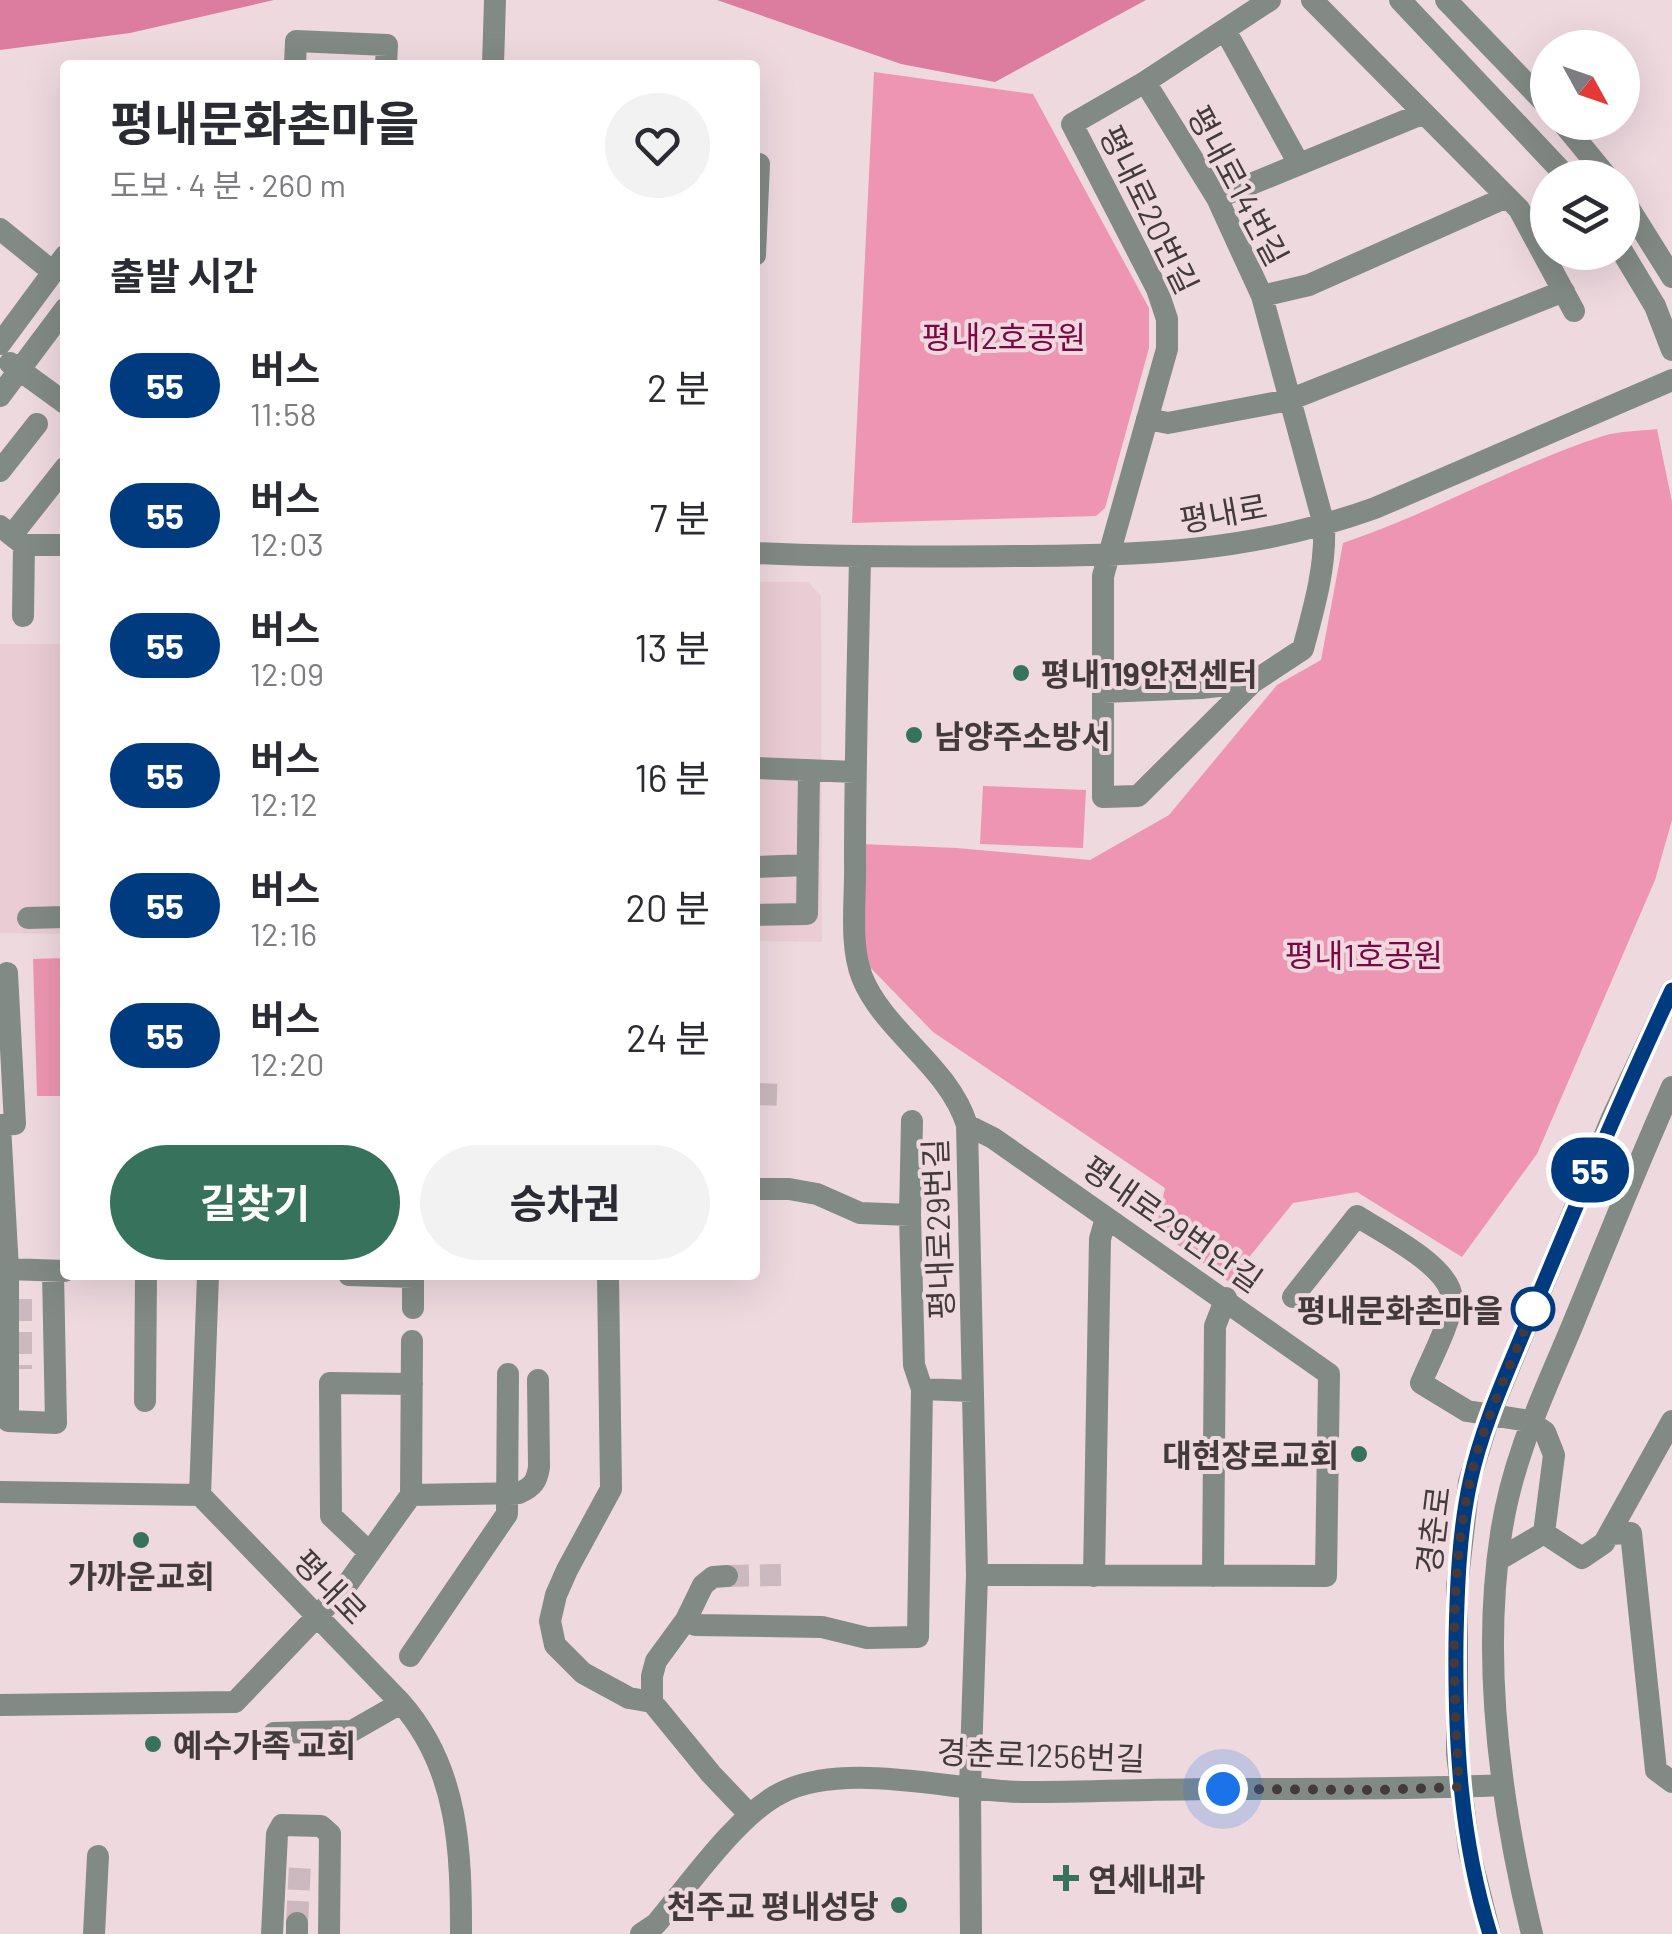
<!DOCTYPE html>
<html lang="ko">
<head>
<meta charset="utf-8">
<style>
  :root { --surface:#fff; --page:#f2f2f3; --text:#2b2b33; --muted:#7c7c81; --accent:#37725c }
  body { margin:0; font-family:Barlow,"Noto Sans KR",sans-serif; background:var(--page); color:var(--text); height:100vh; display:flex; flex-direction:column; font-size:38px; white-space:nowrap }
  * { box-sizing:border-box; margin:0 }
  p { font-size:32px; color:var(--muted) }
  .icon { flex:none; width:55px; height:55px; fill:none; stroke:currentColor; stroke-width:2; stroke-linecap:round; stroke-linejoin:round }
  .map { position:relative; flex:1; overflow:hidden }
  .sheet { position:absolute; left:60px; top:60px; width:700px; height:1220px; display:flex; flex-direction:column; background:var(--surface); border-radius:10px; box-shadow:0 10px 40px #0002 }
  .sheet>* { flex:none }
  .badge { padding:0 20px; border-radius:32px; font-size:35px; line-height:65px }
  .needle { width:65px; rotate:130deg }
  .buttons { position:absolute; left:1530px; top:30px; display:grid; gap:20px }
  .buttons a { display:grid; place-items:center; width:110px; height:110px; border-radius:50%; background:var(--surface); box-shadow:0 10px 40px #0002; font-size:50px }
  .you { position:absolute; width:50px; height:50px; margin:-25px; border:8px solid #fff; border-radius:50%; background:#1a73e8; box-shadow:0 0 0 15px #1a73e833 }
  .map>.badge { position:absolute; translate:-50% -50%; box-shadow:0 0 0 5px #fff }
  h2 { padding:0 50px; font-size:38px; line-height:90px }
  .round { display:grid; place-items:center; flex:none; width:105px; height:105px; border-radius:52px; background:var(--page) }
  .head { display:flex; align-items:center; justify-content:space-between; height:170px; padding:0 50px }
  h1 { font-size:48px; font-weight:700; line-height:75px }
  .button { display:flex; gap:20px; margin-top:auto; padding:20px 50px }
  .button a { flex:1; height:115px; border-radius:60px; background:var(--accent); color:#fff; font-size:40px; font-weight:700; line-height:115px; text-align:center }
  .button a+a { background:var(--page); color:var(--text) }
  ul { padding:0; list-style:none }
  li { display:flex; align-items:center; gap:30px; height:130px; padding:0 50px }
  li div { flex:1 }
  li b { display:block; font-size:38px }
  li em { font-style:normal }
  li .badge { min-width:110px; font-weight:700; text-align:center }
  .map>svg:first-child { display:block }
  .built { fill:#eaccd4 }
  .green { fill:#ed95b2 }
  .forest { fill:#dc7c9e }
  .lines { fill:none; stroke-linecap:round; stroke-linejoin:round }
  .minor-tunnel { stroke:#ccb9bf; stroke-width:22; stroke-dasharray:22 11; stroke-linecap:butt }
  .minor { stroke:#828a86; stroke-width:22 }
  .line-casing { stroke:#fff; stroke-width:22 }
  .line { stroke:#003b80; stroke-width:15 }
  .walk { stroke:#433a3d; stroke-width:10; stroke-dasharray:0 18 }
  .poi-dot { fill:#37725c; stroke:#eed9df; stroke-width:4 }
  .stop-dot { fill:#fff; stroke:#003b80; stroke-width:5 }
  .labels { text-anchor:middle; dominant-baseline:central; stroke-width:8; stroke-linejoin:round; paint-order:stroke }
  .street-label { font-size:32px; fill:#433a3d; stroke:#eed9df }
  .park-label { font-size:32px; fill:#7f0644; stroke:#eed9df }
  .poi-label { font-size:32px; font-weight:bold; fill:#433a3d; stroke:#eed9df; text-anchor:start }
  .stop-label { font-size:32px; font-weight:bold; fill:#433a3d; stroke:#eed9df; text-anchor:end }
</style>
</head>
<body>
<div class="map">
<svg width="1672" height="1934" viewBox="0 0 1672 1934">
  <rect width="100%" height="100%" fill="#eed9df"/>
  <path class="built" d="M755 582H808L821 596 822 942 755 941Z
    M0 644H65V934L0 933Z"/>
  <path class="green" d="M874 72 1033 94 1149 308V348L1105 508 1096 516 852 523Z
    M1657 429 1672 502V820L1655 880 1537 1154 1462 1257 1357 1192 1293 1203 1229 1282 1156 1229 1165 1188 933 1032 863 960 860 844 957 848 1090 860 1169 815 1277 685 1321 660 1343 543C1432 513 1514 465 1603 436 1620 431 1640 431 1657 429Z
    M983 786 1086 790 1083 848 980 844Z
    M65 958V1096H37L33 959Z"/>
  <path class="forest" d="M0 0H274L130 33 0 50Z
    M717 0H1146L995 82 901 64Z"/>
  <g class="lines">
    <path class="minor-tunnel" d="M755 1094 785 1095
      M21 1299V1369
      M727 1576 781 1575
      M297 1923 300 1864"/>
    <path class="minor" d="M1312 0 1519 209 1574 311
      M1400 0 1568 178
      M1446 0 1548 106
      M1225 30 1299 164
      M295 65 296 41 387 45 386 65
      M493 65 495 0
      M1145 82 1072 124 1157 289 1167 319V349L1103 576V797L1138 796 1253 682 1303 649C1314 608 1326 567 1324 525L1262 296 1217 198 1145 82 1270 0
      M1562 122 1608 178
      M755 164H759L755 255
      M1622 197 1672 277
      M1217 198 1424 113
      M0 229 53 272
      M1622 251 1655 306 1672 350
      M1262 296 1309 285 1507 197
      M0 344 65 256
      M10 363 65 403
      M0 396 65 309
      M1147 419 1168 423 1289 400 1564 291
      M0 471 37 424
      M0 526 24 545 23 616
      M12 535 65 468
      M24 545H65
      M755 553C842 557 928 557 1014 556 1145 555 1250 553 1375 508L1672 380
      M860 558C858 660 855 761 855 863 856 899 849 943 862 977 884 1032 948 1065 967 1125L977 1575 970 1788 971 1934
      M1103 692 1201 688 1253 682
      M755 768 855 772
      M755 867 807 865
      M755 915 807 914 809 771
      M28 918 65 917
      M7 973 15 1124 0 1125 8 1269V1421L56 1423 53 1272
      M967 1125 993 1138 1329 1374 1326 1576 977 1575
      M755 1189H789L817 1194 860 1213 910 1215
      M8 1269 65 1271
      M208 1275 200 1495 401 1703C459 1769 461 1851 461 1934
      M349 1275 413 1277
      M608 1275 611 1489 567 1570 556 1595 550 1621 555 1645 583 1673 629 1698 652 1702 711 1774 750 1815
      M1293 1297 1357 1216C1383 1233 1455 1268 1452 1302 1450 1324 1430 1361 1421 1383L1467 1411 1529 1421 1545 1432 1554 1455 1544 1533
      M413 1308V1275
      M922 1389 973 1391
      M145 1401 146 1275
      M0 1492 200 1495
      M411 1495 519 1493C533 1487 537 1481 539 1467L538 1380
      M1544 1533 1582 1558 1604 1543 1672 1421
      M1609 1534 1631 1533 1656 1770 1672 1782
      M370 1553 331 1516 330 1383 412 1384
      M1498 1560 1544 1533
      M1094 1576 1100 1239 1106 1218
      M1213 1576 1215 1326 1226 1298
      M686 1620 695 1625 822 1627 867 1638 918 1637 922 1389 914 1365 910 1215 912 1121
      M410 1656 507 1514 508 1374
      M652 1702V1676L656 1661 686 1620 703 1585 713 1577 727 1576
      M0 1705 235 1702 346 1586 411 1495 412 1341
      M274 1733 352 1731 401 1703
      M94 1934 98 1856
      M272 1934 277 1834 282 1825 321 1826 330 1834 329 1934
      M297 1934V1923
      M641 1934 656 1924C688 1886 738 1814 781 1793 845 1760 952 1791 1022 1792 1099 1792 1175 1788 1251 1789 1335 1789 1418 1789 1502 1785
      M1490 1934 1469 1850 1457 1754V1587L1469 1482 1490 1414 1612 1118 1672 990
      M1532 1934C1501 1807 1481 1664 1501 1534 1513 1454 1545 1392 1575 1319 1607 1241 1638 1163 1672 1087"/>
  </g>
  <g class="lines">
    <defs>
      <path id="line" d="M1490 1934C1460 1838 1455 1741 1456 1641 1457 1589 1459 1533 1470 1482 1483 1421 1512 1362 1535 1304 1579 1198 1623 1094 1672 990"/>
    </defs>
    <use href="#line" class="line-casing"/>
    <use href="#line" class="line"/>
    <path class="walk" d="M1223 1789 1377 1790 1459 1787C1454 1687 1448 1580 1470 1481 1483 1421 1511 1366 1533 1309"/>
  </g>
  <g class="poi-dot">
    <circle cx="1021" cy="673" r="10"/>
    <circle cx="914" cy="735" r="10"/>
    <circle cx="1359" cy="1454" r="10"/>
    <circle cx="141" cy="1540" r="10"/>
    <circle cx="153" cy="1744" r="10"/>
    <path d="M1061 1863h10v10h10v10h-10v10h-10v-10h-10v-10h10z"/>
    <circle cx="899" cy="1905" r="10"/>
  </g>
  <circle class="stop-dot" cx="1533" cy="1309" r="20"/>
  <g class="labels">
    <g class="street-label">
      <text transform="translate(1239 185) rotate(62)">평내로14번길</text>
      <text transform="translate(1150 209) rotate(64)">평내로20번길</text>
      <text transform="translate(1223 512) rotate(-10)">평내로</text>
      <text transform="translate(1173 1223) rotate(35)">평내로29번안길</text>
      <text transform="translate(937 1229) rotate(-92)">평내로29번길</text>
      <text transform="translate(1432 1530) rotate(-83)">경춘로</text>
      <text transform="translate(331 1586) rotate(46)">평내로</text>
      <text transform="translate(1041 1754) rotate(2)">경춘로1256번길</text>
    </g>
    <g class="park-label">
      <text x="1004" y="336">평내2호공원</text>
      <text x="1364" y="954">평내1호공원</text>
    </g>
    <g class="poi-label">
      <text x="1041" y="673">평내119안전센터</text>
      <text x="934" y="735">남양주소방서</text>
      <text x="1339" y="1454" text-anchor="end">대현장로교회</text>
      <text x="141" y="1575" text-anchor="middle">가까운교회</text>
      <text x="173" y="1744">예수가족 교회</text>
      <text x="1088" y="1878">연세내과</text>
      <text x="879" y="1905" text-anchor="end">천주교 평내성당</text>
    </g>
    <g class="stop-label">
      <text x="1503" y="1309">평내문화촌마을</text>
    </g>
  </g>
</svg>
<div class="buttons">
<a><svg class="needle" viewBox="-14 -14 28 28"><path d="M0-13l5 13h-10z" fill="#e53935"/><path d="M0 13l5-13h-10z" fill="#7c7c81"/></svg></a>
<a><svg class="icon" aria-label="layers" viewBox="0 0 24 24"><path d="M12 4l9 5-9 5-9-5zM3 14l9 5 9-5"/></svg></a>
</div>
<div class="you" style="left:1223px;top:1789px"></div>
<b class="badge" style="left:1590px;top:1170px;background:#003b80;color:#fff">55</b>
<section class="sheet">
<div class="head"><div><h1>평내문화촌마을</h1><p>도보 · 4 분 · 260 m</p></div><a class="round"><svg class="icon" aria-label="heart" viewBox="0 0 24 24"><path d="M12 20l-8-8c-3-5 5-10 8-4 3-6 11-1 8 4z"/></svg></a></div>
<h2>출발 시간</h2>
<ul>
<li><span class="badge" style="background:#003b80;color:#fff">55</span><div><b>버스</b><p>11:58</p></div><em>2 분</em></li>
<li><span class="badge" style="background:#003b80;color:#fff">55</span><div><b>버스</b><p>12:03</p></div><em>7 분</em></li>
<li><span class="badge" style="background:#003b80;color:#fff">55</span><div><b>버스</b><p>12:09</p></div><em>13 분</em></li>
<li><span class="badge" style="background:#003b80;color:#fff">55</span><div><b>버스</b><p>12:12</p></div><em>16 분</em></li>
<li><span class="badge" style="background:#003b80;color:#fff">55</span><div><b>버스</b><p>12:16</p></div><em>20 분</em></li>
<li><span class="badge" style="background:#003b80;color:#fff">55</span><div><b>버스</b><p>12:20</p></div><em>24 분</em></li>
</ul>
<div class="button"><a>길찾기</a><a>승차권</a></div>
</section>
</div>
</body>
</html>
